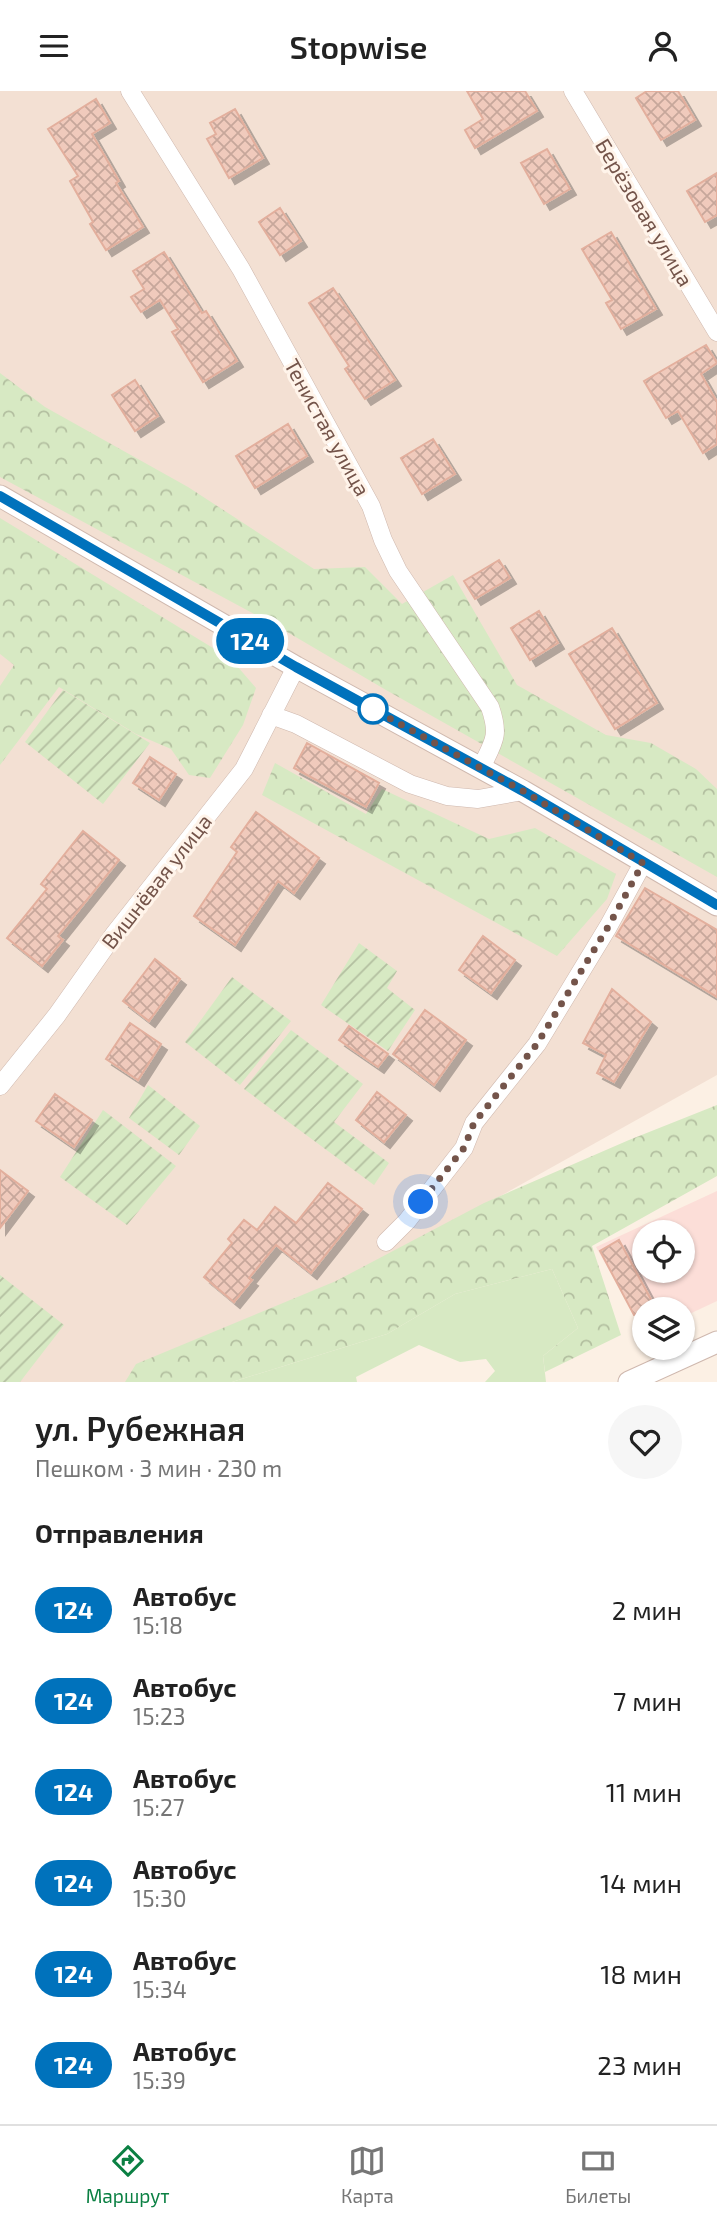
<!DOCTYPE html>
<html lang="ru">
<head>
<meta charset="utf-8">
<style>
  :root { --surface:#fff; --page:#f6f6f6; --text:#222; --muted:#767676; --line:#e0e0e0; --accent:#0b8043 }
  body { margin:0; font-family:"Exo 2",sans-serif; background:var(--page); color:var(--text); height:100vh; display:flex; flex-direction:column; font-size:26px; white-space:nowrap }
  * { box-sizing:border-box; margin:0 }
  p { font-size:23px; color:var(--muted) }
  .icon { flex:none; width:38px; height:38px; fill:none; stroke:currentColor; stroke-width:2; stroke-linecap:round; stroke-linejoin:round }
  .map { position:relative; height:1291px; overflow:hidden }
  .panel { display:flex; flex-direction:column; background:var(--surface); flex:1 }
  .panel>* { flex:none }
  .badge { padding:0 14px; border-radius:23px; font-size:24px; line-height:46px }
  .buttons { position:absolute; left:632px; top:1129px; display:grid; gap:14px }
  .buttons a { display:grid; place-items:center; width:63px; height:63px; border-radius:50%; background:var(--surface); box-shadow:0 2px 5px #0004; font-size:35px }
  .you { position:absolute; width:35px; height:35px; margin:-18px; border:5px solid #fff; border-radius:50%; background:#1a73e8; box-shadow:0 0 0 10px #1a73e833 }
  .map>.badge { position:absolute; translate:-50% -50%; box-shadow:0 0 0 4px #fff }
  h2 { padding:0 35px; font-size:26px; line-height:63px }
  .round { display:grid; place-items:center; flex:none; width:74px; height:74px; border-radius:37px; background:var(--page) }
  .overview { display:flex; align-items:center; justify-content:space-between; height:119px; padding:0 35px }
  h1 { font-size:33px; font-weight:600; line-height:52px }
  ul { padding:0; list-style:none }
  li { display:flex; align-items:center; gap:21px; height:91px; padding:0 35px }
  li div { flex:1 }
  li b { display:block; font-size:26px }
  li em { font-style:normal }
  li .badge { min-width:77px; font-weight:700; text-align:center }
  header { display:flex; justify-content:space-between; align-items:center; height:91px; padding:0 35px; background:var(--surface); font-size:32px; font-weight:600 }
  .menu { display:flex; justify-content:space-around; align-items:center; height:98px; border-top:2px solid var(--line); background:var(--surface); font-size:19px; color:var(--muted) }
  .menu a { display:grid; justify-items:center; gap:4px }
  .menu .on { color:var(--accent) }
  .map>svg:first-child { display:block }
  .residential { fill:#f3e0d3 }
  .commercial { fill:#fcded8; fill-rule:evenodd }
  .green { fill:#d7e9c3 }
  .forest { fill:url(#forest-crowns) }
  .garden { fill:url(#garden-furrows) }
  .building { fill:url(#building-cross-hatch); stroke:#e3af9d; stroke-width:2; filter:url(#shadow) }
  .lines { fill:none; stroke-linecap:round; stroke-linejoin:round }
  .minor-casing { stroke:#cfb8ae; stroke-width:19 }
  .tertiary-casing { stroke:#cfb8ae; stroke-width:23 }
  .minor { stroke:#fff; stroke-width:18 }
  .tertiary { stroke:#fff; stroke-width:21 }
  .line-casing { stroke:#fff; stroke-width:16 }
  .line { stroke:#0072bc; stroke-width:10 }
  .walk { stroke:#74544a; stroke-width:7; stroke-dasharray:0 12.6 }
  .stop-dot { fill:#fff; stroke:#0072bc; stroke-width:3.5 }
  .labels { text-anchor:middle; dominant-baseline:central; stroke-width:6; stroke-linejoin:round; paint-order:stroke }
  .street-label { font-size:21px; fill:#74544a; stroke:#fff4ea }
</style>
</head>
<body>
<header><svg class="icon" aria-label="menu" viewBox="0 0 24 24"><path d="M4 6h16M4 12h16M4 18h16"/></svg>Stopwise<svg class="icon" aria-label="person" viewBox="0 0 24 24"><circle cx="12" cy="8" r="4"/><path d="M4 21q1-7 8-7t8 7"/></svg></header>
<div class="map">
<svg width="717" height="1291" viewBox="0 0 717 1291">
  <defs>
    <pattern id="forest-crowns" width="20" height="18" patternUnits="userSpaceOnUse" patternTransform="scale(1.75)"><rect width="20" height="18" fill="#d7e9c3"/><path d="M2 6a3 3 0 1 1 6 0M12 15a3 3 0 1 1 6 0" fill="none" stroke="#b3bfa0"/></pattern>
    <pattern id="garden-furrows" width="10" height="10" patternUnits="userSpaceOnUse" patternTransform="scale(1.75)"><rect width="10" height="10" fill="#d7e9c3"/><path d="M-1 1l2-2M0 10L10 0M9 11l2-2" fill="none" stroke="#b3bfa0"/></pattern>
    <pattern id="building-cross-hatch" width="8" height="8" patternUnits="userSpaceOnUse" patternTransform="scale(1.75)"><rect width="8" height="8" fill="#f0cabc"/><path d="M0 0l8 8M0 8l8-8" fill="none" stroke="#c7a79b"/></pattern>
    <filter id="shadow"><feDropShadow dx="6" dy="6" stdDeviation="0" flood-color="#0004"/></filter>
  </defs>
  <rect width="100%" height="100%" fill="#fcf0e4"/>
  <path class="residential" d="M0 0H717V984L168 1291H0Z"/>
  <path class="commercial" d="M717 1100V1210L683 1226 682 1218H644V1241L596 1156ZM644 1141H682V1180H644Z"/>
  <path class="green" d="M552 1178 578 1237 543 1265 546 1291H485L495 1280 486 1268 460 1271 419 1254 356 1286 357 1291H232L387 1243 455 1203Z"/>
  <path class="forest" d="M0 282 45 316 188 396 314 478 365 476 402 513 453 484 517 594 606 644 651 652 696 678 717 698V786L386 599 282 538 0 386Z
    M0 427 231 568 256 597 243 634 210 687 189 684 171 658 136 643 59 596 0 674V595L14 574 0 563Z
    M275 672 366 723 382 698 489 748 535 737 616 783 607 808 557 865 262 704Z
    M717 1014V1085L592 1155 621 1244 545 1281 543 1265 578 1237 552 1178 455 1203 387 1243 232 1291H125L136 1273 336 1190 484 1112 629 1049Z"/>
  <path class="garden" d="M63 599 150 652 103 713 25 651Z
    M359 852 397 880 387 897 415 919 388 960 321 914Z
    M232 886 291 930 240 994 185 951Z
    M291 939 363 993 334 1031 389 1072 374 1094 244 998Z
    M148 994 200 1035 179 1064 129 1027Z
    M103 1019 176 1075 127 1134 60 1086Z
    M0 1184 64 1234 20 1291H0Z"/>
  <path class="building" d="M467 0H525L537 20 475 57 465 39 483 28Z
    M647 0H678L695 29 661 49 636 7Z
    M96 8 110 32 92 43 119 90 116 92 143 136 106 159 90 133 93 131 70 90 78 85 48 38Z
    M235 18 263 67 229 87 207 48 216 43 210 32Z
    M547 58 570 98 544 113 521 72Z
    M717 82V124L705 131 687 100Z
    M280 117 301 150 280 164 259 131Z
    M611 141 656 218 621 238 606 212 612 209 582 158Z
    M164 161 202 222 206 220 237 270 203 291 172 241 178 238 160 209 141 221 131 206 144 198 133 180Z
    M333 197 395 289 365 308 345 278 349 275 309 212Z
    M706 254 717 272 701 283 717 311V353L703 362 678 320 666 327 644 290Z
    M135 289 158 325 135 340 112 304Z
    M288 333 307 365 255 397 236 365Z
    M433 348 455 383 422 403 401 367Z
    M499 469 510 487 475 508 464 490Z
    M539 520 558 552 530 569 511 537Z
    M612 537 657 612 615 638 569 563Z
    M307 652 379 692 366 716 294 677Z
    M150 666 176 683 159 709 133 692Z
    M256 721 319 767 294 802 278 790 235 854 194 825 237 761 231 756Z
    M83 740 119 769 58 845 63 849 42 875 7 847 47 798 41 793Z
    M645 797 717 839V906L616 845Z
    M483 845 515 869 491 902 459 879Z
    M155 868 180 888 149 930 123 910Z
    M612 898 651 931 614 991 597 982 606 964 583 952Z
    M425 919 466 949 434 994 393 963Z
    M130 932 161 953 138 989 106 968Z
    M349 935 388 963 378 976 339 949Z
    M377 1001 406 1024 384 1051 356 1029Z
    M55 1003 92 1029 74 1056 36 1030Z
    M0 1079 28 1100 0 1137Z
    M328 1092 362 1118 311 1182 276 1154 249 1187 252 1189 234 1211 204 1186 232 1152 228 1148 244 1129 257 1139 275 1116 296 1132Z
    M619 1149 654 1214 634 1224 600 1160Z"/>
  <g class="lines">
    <defs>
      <path id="minor" d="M130 0 241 178 371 415 383 449 398 480 490 616C500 645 494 650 481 677
        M573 0 717 241
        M271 624 296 633 410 693 447 705 478 708 523 700
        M0 995 57 924 115 842 244 678 296 576
        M386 1151 407 1130 464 1057 474 1032 537 953 608 836 643 772"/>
      <path id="tertiary" d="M0 405 296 576 523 700 717 814
        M629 1291 717 1251"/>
    </defs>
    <use href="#minor" class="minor-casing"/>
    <use href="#tertiary" class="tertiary-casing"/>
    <use href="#minor" class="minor"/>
    <use href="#tertiary" class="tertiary"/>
  </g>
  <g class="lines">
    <defs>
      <path id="line" d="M0 405 296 576 523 700 717 814"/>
    </defs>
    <use href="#line" class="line-casing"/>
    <use href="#line" class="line"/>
    <path class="walk" d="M373 618 365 614 523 700 643 772 608 836 537 953 474 1032 464 1057 421 1111"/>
  </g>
  <circle class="stop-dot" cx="373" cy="618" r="14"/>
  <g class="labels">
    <g class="street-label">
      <text transform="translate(645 121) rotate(59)">Берёзовая улица</text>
      <text transform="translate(328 336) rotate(61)">Тенистая улица</text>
      <text transform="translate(156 790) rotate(-52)">Вишнёвая улица</text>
    </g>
  </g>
</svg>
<div class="buttons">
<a><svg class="icon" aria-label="locate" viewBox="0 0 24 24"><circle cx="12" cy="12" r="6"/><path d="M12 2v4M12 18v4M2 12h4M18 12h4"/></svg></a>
<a><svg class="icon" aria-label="layers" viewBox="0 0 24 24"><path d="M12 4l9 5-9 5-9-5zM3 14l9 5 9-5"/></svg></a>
</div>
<div class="you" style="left:421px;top:1111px"></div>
<b class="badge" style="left:250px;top:550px;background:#0072bc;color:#fff">124</b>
</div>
<section class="panel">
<div class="overview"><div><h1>ул. Рубежная</h1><p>Пешком · 3 мин · 230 m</p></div><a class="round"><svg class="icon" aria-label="heart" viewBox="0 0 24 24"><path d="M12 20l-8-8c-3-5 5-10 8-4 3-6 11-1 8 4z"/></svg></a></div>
<h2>Отправления</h2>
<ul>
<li><span class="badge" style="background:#0072bc;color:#fff">124</span><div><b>Автобус</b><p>15:18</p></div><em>2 мин</em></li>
<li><span class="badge" style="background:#0072bc;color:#fff">124</span><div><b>Автобус</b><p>15:23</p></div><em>7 мин</em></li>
<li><span class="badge" style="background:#0072bc;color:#fff">124</span><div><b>Автобус</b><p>15:27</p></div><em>11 мин</em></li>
<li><span class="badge" style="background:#0072bc;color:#fff">124</span><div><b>Автобус</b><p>15:30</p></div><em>14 мин</em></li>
<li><span class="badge" style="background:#0072bc;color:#fff">124</span><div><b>Автобус</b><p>15:34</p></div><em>18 мин</em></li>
<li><span class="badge" style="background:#0072bc;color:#fff">124</span><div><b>Автобус</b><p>15:39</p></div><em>23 мин</em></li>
</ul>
</section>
<nav class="menu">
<a class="on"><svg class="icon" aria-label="directions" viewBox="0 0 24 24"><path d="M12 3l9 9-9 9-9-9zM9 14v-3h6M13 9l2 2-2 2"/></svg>Маршрут</a>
<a><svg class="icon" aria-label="map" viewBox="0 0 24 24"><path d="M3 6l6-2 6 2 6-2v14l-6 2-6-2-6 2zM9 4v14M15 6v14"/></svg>Карта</a>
<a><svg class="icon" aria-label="tickets" viewBox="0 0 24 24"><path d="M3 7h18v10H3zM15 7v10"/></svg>Билеты</a>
</nav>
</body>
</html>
